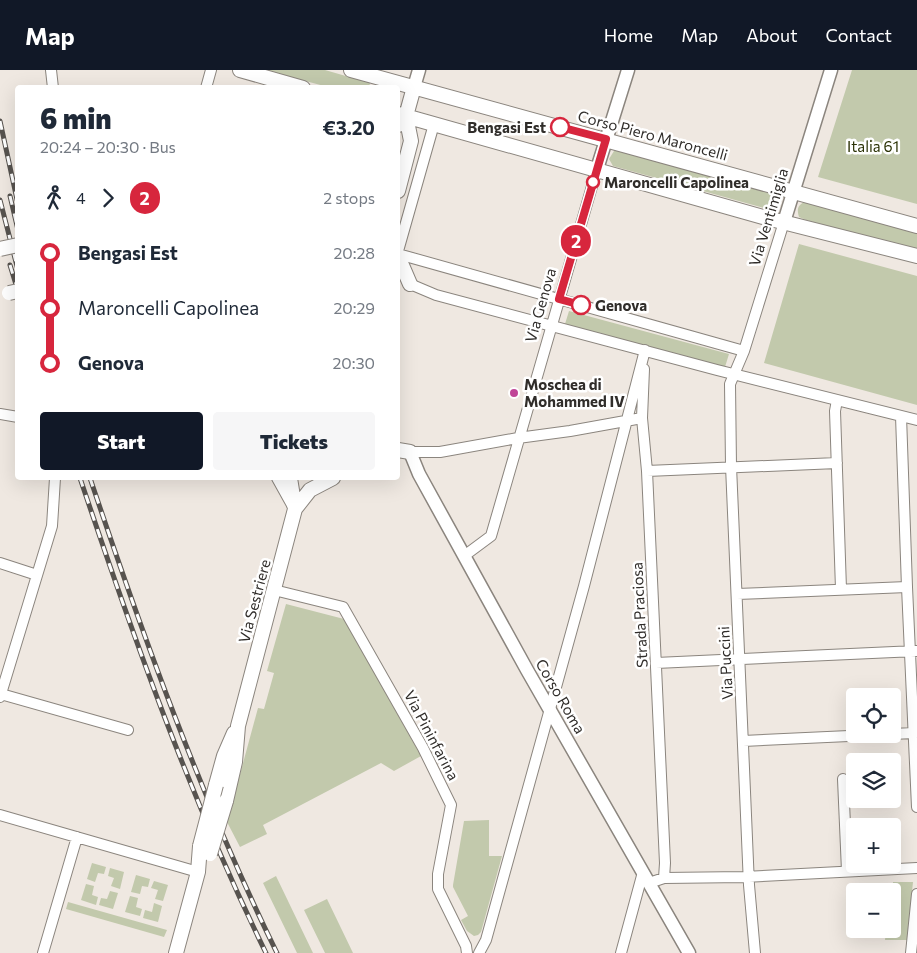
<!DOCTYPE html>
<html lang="en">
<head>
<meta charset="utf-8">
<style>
  :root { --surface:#fff; --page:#f6f6f7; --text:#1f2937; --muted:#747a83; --accent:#111827 }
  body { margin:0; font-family:Commissioner,sans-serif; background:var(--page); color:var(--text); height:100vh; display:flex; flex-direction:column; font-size:19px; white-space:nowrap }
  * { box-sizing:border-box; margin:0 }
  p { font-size:16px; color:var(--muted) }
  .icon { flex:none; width:28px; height:28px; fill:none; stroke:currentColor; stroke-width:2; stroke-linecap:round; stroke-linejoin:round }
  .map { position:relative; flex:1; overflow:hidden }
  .sheet { position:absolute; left:15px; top:15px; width:385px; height:395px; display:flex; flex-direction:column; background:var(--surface); border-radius:5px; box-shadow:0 5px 20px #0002 }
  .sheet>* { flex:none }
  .badge { padding:0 10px; border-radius:16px; font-size:18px; line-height:32px }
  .buttons { position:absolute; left:846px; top:618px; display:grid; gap:10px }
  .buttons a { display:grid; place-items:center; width:55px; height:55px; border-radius:5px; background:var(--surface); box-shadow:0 5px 20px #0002; font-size:25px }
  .map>.badge { position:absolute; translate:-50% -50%; box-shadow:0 0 0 2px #fff }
  .legs { display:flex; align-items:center; gap:8px; height:55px; padding:0 25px; font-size:16px }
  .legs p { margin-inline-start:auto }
  .head { display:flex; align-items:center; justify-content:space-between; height:85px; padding:0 25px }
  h1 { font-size:28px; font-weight:800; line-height:38px }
  .action { display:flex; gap:10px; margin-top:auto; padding:10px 25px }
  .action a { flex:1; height:58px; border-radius:5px; background:var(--accent); color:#fff; font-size:20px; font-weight:800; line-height:58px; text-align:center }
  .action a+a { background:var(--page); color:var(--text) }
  ul { padding:0 25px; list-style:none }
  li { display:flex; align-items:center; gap:18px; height:55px; font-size:19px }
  li i { display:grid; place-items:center; width:8px; height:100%; margin:0 6px; background:currentColor }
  li i::after { content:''; width:12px; height:12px; margin:-6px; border:4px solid; border-radius:50%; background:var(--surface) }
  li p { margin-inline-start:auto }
  li:first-child i { background:linear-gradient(#0000 50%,currentColor 0) }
  li:last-child i { background:linear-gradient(currentColor 50%,#0000 0) }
  header { display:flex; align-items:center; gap:30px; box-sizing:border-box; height:70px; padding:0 25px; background:var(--accent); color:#fff }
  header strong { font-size:24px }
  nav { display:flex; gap:28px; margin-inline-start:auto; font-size:18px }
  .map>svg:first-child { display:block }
  .green { fill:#c2c9ac }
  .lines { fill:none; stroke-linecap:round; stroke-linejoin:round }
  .minor-casing { stroke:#8b857e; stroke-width:12 }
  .tertiary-casing { stroke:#8b857e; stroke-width:15 }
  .secondary-casing { stroke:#8b857e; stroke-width:16 }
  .minor { stroke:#fff; stroke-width:10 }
  .tertiary { stroke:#fff; stroke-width:12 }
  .secondary { stroke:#fff; stroke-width:14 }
  .rail-casing { stroke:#57534f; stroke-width:5 }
  .rail { stroke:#fff; stroke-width:3; stroke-dasharray:9; stroke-linecap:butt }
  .secondary-bridge-casing { stroke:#8b857e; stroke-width:16; stroke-linecap:butt }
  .secondary-bridge { stroke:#fff; stroke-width:14 }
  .line-1-casing { stroke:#fff; stroke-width:11 }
  .line-1 { stroke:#d7263d; stroke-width:8 }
  .stop-1-dot { fill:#fff; stroke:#d7263d; stroke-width:2.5 }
  .poi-dot { fill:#c04597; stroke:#fff; stroke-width:2 }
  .labels { text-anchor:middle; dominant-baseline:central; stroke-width:5; stroke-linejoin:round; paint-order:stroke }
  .stop-label { font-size:15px; font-weight:bold; fill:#302d2a; stroke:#fff; text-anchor:start }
  .street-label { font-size:15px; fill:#302d2a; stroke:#fff }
  .park-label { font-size:15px; fill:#2b3205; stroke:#fff }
  .poi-label { font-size:15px; font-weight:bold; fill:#302d2a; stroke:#fff; text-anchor:start }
</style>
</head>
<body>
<header>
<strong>Map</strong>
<nav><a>Home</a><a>Map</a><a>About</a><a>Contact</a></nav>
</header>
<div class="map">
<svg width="917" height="883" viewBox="0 0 917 883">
  <rect width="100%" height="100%" fill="#efe8e1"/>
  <path class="green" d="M264 0H325L370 13 369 17H328Z
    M852 0H917V134L818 107Z
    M619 80 773 122C779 127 780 129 778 136L774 139H768L613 96 609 89 614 81Z
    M804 132 811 133 917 162V181L806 150 799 147C797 140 797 136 804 132Z
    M799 174 917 206V335L764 293Z
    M569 241 729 284 725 297 565 254Z
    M286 534 344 549 421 686 394 701 381 693 263 755 267 764 240 777 227 752 258 638 264 639 274 603 267 601Z
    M489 750V786H502L481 862 478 865 474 866 467 861 461 850 468 846 453 817V815L464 751Z
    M92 793 106 797 104 804 98 803 95 812 87 809Z
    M110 798 124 802 120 819 111 816 114 808 108 806Z
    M136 805 150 809 148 817 142 816 140 824 131 822Z
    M276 806 313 883H297L263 813Z
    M154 811 168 815 163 831 155 829 158 820 151 818Z
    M893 812H913L907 870H885L886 859H892V821Z
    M86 814 94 816 92 825 98 827 96 835 81 830Z
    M110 821 118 823 113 839 99 835 101 828 107 829Z
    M130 826 138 828 136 837 142 839 140 846 125 842Z
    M327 829 353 883H325L304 840Z
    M68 832 167 860 164 867 66 839Z
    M154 833 162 836 158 852 143 848 145 840 152 842Z"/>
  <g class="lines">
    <defs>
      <path id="minor" d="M51 0 53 18
        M206 18 211 0
        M398 181 434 54
        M398 184 744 281
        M410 214 436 225 717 300 917 350
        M644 299 642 348 647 401 665 793 664 808
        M837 330 835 341 841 519
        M0 344 18 347
        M901 346 907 517 917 737
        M410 382H440L518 368 570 361 642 348
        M647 401 837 393
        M277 408 292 435
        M464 486 491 466 597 99
        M0 493 37 505
        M274 520 343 537 423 678 451 735 438 804V819L466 876 467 883
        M737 524 907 517
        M656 593 916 581
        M1 624 128 660
        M0 627 52 456 55 408
        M743 671 914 663
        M843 709 847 801
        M0 745 198 802
        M649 813 664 808 744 807 917 798
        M43 883 77 767
        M479 883 486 870 584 516 645 280
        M621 883 643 802
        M755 883 749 815 731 396 730 314 744 281 784 152
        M911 883 917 824"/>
      <path id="tertiary" d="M414 17 419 0
        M597 99 628 0
        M784 152 831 0
        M410 382 419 404 527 600 689 883"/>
      <path id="secondary" d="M240 0 303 18
        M351 0 917 156
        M398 44 763 147 917 186
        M398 55 406 46 414 17
        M398 121 411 71 406 46
        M398 186 410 214
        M398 380 410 382
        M290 408 295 439
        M216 715 224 686 234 663
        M226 731 235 692 238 656 295 439 310 420 333 408
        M176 883 198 802 200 776"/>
    </defs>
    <use href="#minor" class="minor-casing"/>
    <use href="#tertiary" class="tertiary-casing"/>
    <use href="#secondary" class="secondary-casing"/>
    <use href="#minor" class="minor"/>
    <use href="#tertiary" class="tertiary"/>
    <use href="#secondary" class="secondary"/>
    <defs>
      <path id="rail" d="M0 51 18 134
        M10 126 18 160
        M0 130 18 200
        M10 195 18 221
        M80 408C134 569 191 730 266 883
        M90 408C144 569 202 730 277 883"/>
    </defs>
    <use href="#rail" class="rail-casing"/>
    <use href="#rail" class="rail"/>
    <defs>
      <path id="secondary-bridge" d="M0 179 18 175
        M9 223 18 221
        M200 776 216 715
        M210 784 226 731"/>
    </defs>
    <use href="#secondary-bridge" class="secondary-bridge-casing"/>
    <use href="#secondary-bridge" class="secondary-bridge"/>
  </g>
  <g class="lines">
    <defs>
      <path id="line-1" d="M560 57 606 69 559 229 581 235"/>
    </defs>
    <use href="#line-1" class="line-1-casing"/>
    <use href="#line-1" class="line-1"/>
  </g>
  <g class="stop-1-dot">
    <circle cx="560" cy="57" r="9"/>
    <circle cx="593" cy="112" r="6"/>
    <circle cx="581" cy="235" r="9"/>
  </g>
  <circle class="poi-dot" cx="514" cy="323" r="5"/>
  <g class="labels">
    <g class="stop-label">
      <text x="546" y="57" text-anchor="end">Bengasi Est</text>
      <text x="604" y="112">Maroncelli Capolinea</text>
      <text x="595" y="235">Genova</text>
    </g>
    <g class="street-label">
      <text transform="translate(653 65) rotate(15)">Corso Piero Maroncelli</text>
      <text transform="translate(768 147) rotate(-73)">Via Ventimiglia</text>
      <text transform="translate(540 235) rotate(-74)">Via Genova</text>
      <text transform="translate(254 531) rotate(-75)">Via Sestriere</text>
      <text transform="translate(639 545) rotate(-93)">Strada Praciosa</text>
      <text transform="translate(725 593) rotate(-93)">Via Puccini</text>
      <text transform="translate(561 626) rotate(60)">Corso Roma</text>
      <text transform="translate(432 665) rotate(62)">Via Pininfarina</text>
    </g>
    <g class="park-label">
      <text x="873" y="76">Italia 61</text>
    </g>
    <g class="poi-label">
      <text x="524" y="314">Moschea di<tspan x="524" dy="17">Mohammed IV</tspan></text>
    </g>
  </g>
</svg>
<div class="buttons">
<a><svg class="icon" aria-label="locate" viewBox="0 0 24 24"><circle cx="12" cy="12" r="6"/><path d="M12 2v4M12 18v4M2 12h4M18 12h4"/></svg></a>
<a><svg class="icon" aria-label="layers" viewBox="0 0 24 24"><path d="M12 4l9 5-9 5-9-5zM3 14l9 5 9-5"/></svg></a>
<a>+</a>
<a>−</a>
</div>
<b class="badge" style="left:576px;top:171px;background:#d7263d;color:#fff">2</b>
<section class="sheet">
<div class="head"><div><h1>6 min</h1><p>20:24 – 20:30 · Bus</p></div><b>€3.20</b></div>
<div class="legs"><svg class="icon" aria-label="walk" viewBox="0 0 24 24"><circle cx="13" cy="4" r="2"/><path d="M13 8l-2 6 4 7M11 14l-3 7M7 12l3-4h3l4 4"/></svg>4<svg class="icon" aria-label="forward" viewBox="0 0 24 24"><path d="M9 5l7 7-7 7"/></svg><b class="badge" style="background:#d7263d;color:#fff">2</b><p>2 stops</p></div>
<ul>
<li><i style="color:#d7263d"></i><b>Bengasi Est</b><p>20:28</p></li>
<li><i style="color:#d7263d"></i><span>Maroncelli Capolinea</span><p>20:29</p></li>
<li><i style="color:#d7263d"></i><b>Genova</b><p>20:30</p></li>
</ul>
<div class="action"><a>Start</a><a>Tickets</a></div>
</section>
</div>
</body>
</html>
